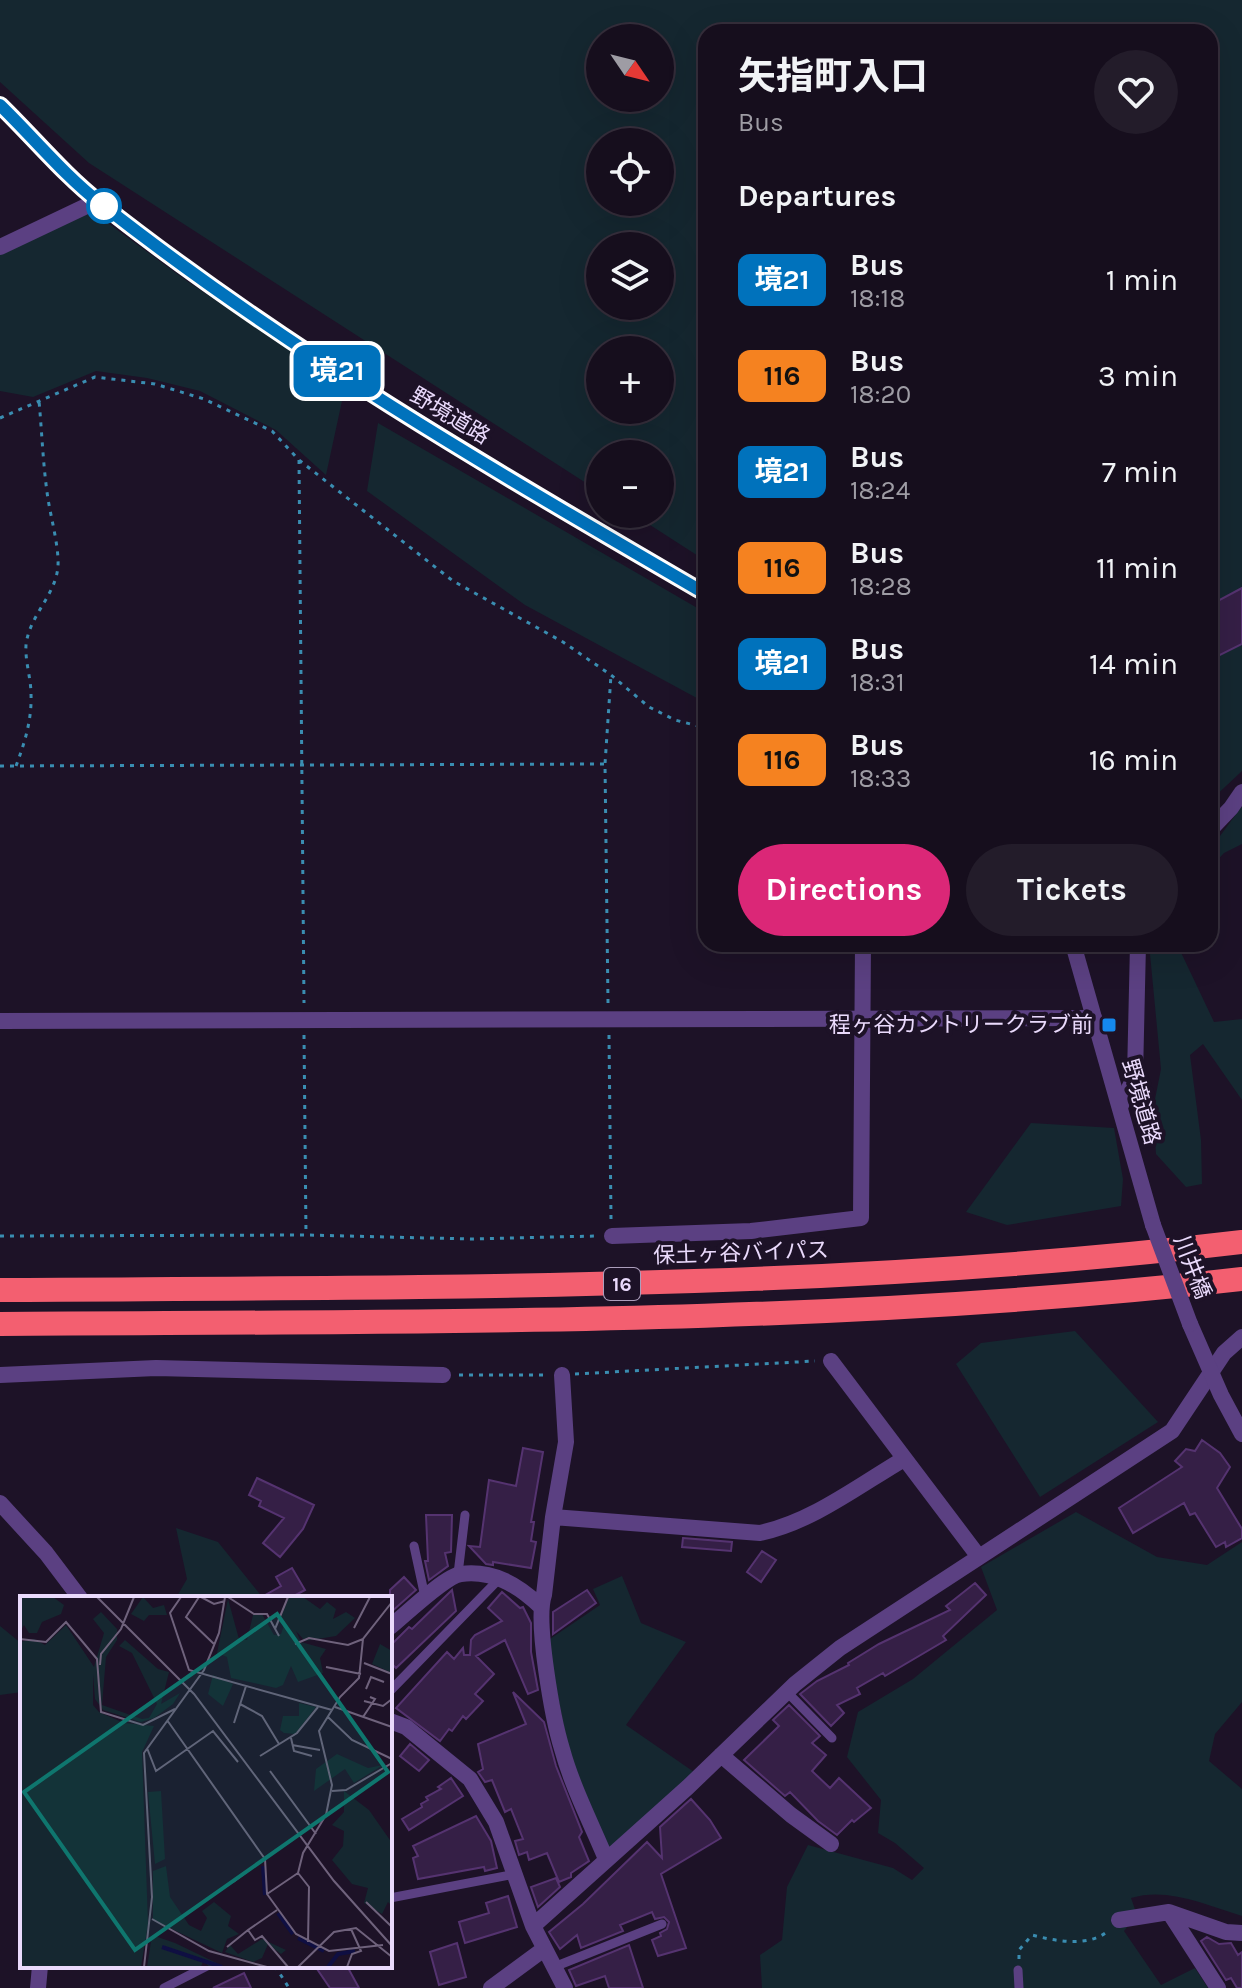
<!DOCTYPE html>
<html lang="en">
<head>
<meta charset="utf-8">
<style>
  :root { --surface:#160e1d; --page:#231c2a; --text:#f1f3f6; --muted:#9e9ca4; --line:#352e3b; --accent:#db2777 }
  body { margin:0; font-family:Karla,"Noto Sans JP",sans-serif; background:var(--page); color:var(--text); height:100vh; display:flex; flex-direction:column; font-size:30px; white-space:nowrap }
  * { box-sizing:border-box; margin:0 }
  p { font-size:26px; color:var(--muted) }
  .icon { flex:none; width:44px; height:44px; fill:none; stroke:currentColor; stroke-width:2; stroke-linecap:round; stroke-linejoin:round }
  .map { position:relative; flex:1; overflow:hidden }
  .drawer { position:absolute; left:698px; top:24px; width:520px; height:928px; display:flex; flex-direction:column; background:var(--surface); border-radius:24px; box-shadow:0 8px 32px #0002,0 0 0 2px var(--line) }
  .drawer>* { flex:none }
  .badge { padding:0 16px; border-radius:12px; font-size:28px; line-height:52px }
  .needle { width:52px; rotate:125deg }
  .fabs { position:absolute; left:586px; top:24px; display:grid; gap:16px }
  .fabs a { display:grid; place-items:center; width:88px; height:88px; border-radius:50%; background:var(--surface); box-shadow:0 8px 32px #0002,0 0 0 2px var(--line); font-size:40px }
  .map>.badge { position:absolute; translate:-50% -50%; box-shadow:0 0 0 4px #fff }
  h2 { padding:0 40px; font-size:30px; line-height:72px }
  .round { display:grid; place-items:center; flex:none; width:84px; height:84px; border-radius:42px; background:var(--page) }
  .headline { display:flex; align-items:center; justify-content:space-between; height:136px; padding:0 40px }
  h1 { font-size:38px; font-weight:700; line-height:60px }
  .action { display:flex; gap:16px; margin-top:auto; padding:16px 40px }
  .action a { flex:1; height:92px; border-radius:48px; background:var(--accent); color:#fff; font-size:32px; font-weight:700; line-height:92px; text-align:center }
  .action a+a { background:var(--page); color:var(--text) }
  ul { padding:0; list-style:none }
  li { display:flex; align-items:center; gap:24px; height:96px; padding:0 40px }
  li div { flex:1 }
  li b { display:block; font-size:30px }
  li em { font-style:normal }
  li .badge { min-width:88px; font-weight:700; text-align:center }
  .map>svg:first-child { display:block }
  .green { fill:#152730; fill-rule:evenodd }
  .building { fill:#351f46; stroke:#553370; stroke-width:2 }
  .lines { fill:none; stroke-linecap:round; stroke-linejoin:round }
  .path { stroke:#3a8db1; stroke-width:3; stroke-dasharray:4 6; stroke-linecap:butt }
  .service { stroke:#5b4082; stroke-width:9 }
  .minor { stroke:#5b4082; stroke-width:16 }
  .tertiary { stroke:#5b4082; stroke-width:16 }
  .motorway { stroke:#f35f70; stroke-width:24 }
  .tertiary-bridge { stroke:#5b4082; stroke-width:16 }
  .line-casing { stroke:#fff; stroke-width:18 }
  .line { stroke:#0072bc; stroke-width:12 }
  .stop-dot { fill:#fff; stroke:#0072bc; stroke-width:4 }
  .poi-dot { fill:#1589ed; stroke:#1d1227; stroke-width:3 }
  .labels { text-anchor:middle; dominant-baseline:central; stroke-width:8; stroke-linejoin:round; paint-order:stroke }
  .shield { fill:#1d1227; stroke:#ac9ebc; stroke-width:2 }
  .shield-label { font-size:20px; font-weight:bold; fill:#eadafc }
  .street-label { font-size:22px; fill:#eadafc; stroke:#1d1227 }
  .poi-label { font-size:22px; fill:#eadafc; stroke:#1d1227; text-anchor:end }
  .inset-river { fill:none; stroke:#0f0f42; stroke-width:4 }
  .inset-road { fill:none; stroke:#6f627c; stroke-width:2 }
  .view { fill:#0f766e; fill-opacity:0.15; stroke:#0f766e; stroke-width:4 }
  .inset-edge { fill:none; stroke:#eadafc; stroke-width:4 }
</style>
</head>
<body>
<div class="map">
<svg width="1242" height="1988" viewBox="0 0 1242 1988">
  <rect width="100%" height="100%" fill="#1d1227"/>
  <path class="green" d="M0 0H1242V771L1210 801V32H706V561L633 514H660V454H600V492L89 163 0 82ZM600 38H660V98H600ZM600 142H660V202H600ZM600 246H660V306H600ZM600 350H660V410H600Z
    M86 207 187 281 345 387 326 475 276 430 200 391 147 378 96 371 33 397 0 391V247Z
    M378 423 706 613V703L525 605 367 491Z
    M1242 806V844L1224 853 1210 868V844L1220 836Z
    M1152 944H1177L1214 1022 1242 1019V1100L1203 1044 1190 1055 1201 1140 1202 1184 1186 1187 1156 1154 1153 1109 1161 1069 1150 954Z
    M1031 1123 1114 1128 1123 1179 1121 1206 1007 1225 966 1212Z
    M1075 1331 1158 1422 1040 1497 956 1364 981 1343Z
    M1076 1512 1157 1557 1207 1565 1242 1542V1702L1215 1734 1209 1761 1242 1789V1916C1206 1905 1168 1887 1131 1898L1137 1915 1124 1931 1161 1985 1195 1968 1208 1988H762L760 1955 782 1940 787 1887 808 1845 893 1868 912 1880 924 1868 895 1843 878 1833 881 1800 847 1757 858 1712 913 1679 997 1610 981 1567Z
    M176 1528 218 1542 263 1598H176L187 1579Z
    M622 1576 641 1623 686 1642 626 1725 694 1772 609 1851 569 1753 547 1641 600 1605 593 1589Z
    M0 1626 22 1644V1692L0 1695Z"/>
  <path class="building" d="M1242 588V644L1210 660V605Z
    M1202 1440 1220 1453 1230 1467 1217 1488 1242 1529V1538L1226 1547 1225 1542 1216 1547 1195 1513 1190 1515 1184 1503 1133 1533 1119 1508 1182 1467 1175 1461 1186 1449 1195 1451Z
    M523 1448 543 1452 531 1522H534L531 1541 536 1542 531 1568 493 1562V1565L486 1564 469 1546 480 1547 489 1480 516 1486Z
    M257 1478 314 1505 303 1529 280 1557 263 1543 284 1518 259 1506 261 1501 249 1495Z
    M426 1515H452L451 1552 445 1553 448 1566 429 1580 425 1561H428Z
    M683 1538 732 1542 731 1551 682 1547Z
    M762 1551 776 1560 761 1582 747 1572Z
    M292 1568 305 1590 290 1598H260L281 1586 276 1577Z
    M404 1577 416 1590 390 1613V1590Z
    M975 1583 986 1595 943 1636 946 1640 885 1676 883 1673 857 1688 860 1694 837 1705 844 1713 831 1726 800 1694 817 1681 849 1665 848 1663 879 1644 950 1610 946 1606Z
    M452 1590 456 1611 396 1668 390 1662V1646L409 1627 412 1629Z
    M587 1590 596 1603 553 1634V1612Z
    M502 1592 520 1608 523 1607 531 1623V1652L538 1690 528 1694 505 1640 476 1656 494 1674 475 1694 483 1701 466 1719 463 1716 452 1731 449 1729 440 1741 396 1708 447 1652 454 1659 463 1648 464 1655H470L471 1640 475 1635 502 1621 488 1608Z
    M513 1692 544 1722 556 1766 582 1832 579 1837 589 1861 571 1873V1877L559 1882 547 1853 529 1860 527 1852 519 1855 515 1841 523 1839 511 1809 505 1812 492 1780 485 1782 478 1772 483 1769 478 1744 526 1724Z
    M789 1705 820 1736 812 1743 826 1755 812 1771 830 1788 839 1778 871 1808 854 1822 852 1820 837 1835 818 1821 790 1792 785 1796 744 1760 779 1726 773 1720Z
    M410 1744 429 1760 419 1771 400 1756Z
    M451 1778 463 1796 409 1830 402 1819 422 1807 421 1804 428 1800 426 1797 441 1789 438 1787Z
    M691 1799 710 1820 721 1838 661 1874 686 1948 658 1956 652 1940 661 1936 660 1933 667 1929 669 1922 664 1917 655 1919 652 1912 620 1925 623 1931 581 1948 577 1935 560 1949 549 1932 583 1904 647 1842 662 1858 660 1827Z
    M476 1816 491 1841 497 1868 485 1871 484 1867 418 1879 413 1858 418 1856 413 1846Z
    M556 1878 560 1887 538 1907 531 1887Z
    M508 1896 517 1927 465 1943 459 1922 489 1913 486 1903Z
    M1207 1937 1219 1944 1231 1943 1238 1955 1242 1952V1988H1237L1231 1978 1226 1980 1201 1941Z
    M457 1943 466 1977 439 1985 430 1952Z
    M629 1945 643 1988H609L605 1976 576 1986 569 1970Z
    M315 1966H347L359 1988H330Z
    M244 1973 251 1988H213Z"/>
  <g class="lines">
    <path class="path" d="M0 418 95 377 155 384 204 399 272 431 299 460 453 581 563 642 611 675 649 707 675 720 706 728
      M299 460 304 1003
      M0 766 604 764
      M16 766C25 742 32 719 31 694 31 678 25 662 26 645 29 616 56 595 58 566 59 547 51 518 48 499 43 466 42 433 39 401
      M608 1003 605 764 611 675
      M304 1035 306 1235
      M609 1035 611 1219
      M0 1236 306 1235 470 1239 596 1236
      M575 1374 815 1361
      M459 1375H548
      M1019 1959V1950L1032 1935C1055 1941 1090 1948 1109 1930
      M275 1966 289 1988"/>
    <path class="service" d="M414 1546 425 1597
      M458 1574 465 1515
      M390 1691 501 1577
      M787 1692 832 1738
      M390 1898 515 1874
      M554 1967 662 1924
      M1018 1970 1019 1988
      M164 1988 207 1966"/>
    <path class="minor" d="M0 247 97 201
      M1210 830 1231 808 1242 792
      M0 1021 1094 1018
      M1120 1107 1135 1076 1138 944
      M612 1236 751 1231 861 1218 863 944
      M831 1361 979 1557
      M0 1375 156 1368 443 1375
      M562 1375 566 1442 553 1517 544 1595C535 1621 553 1720 562 1749 572 1786 591 1823 606 1859
      M0 1503 46 1553 80 1598
      M553 1517 760 1533C812 1522 858 1486 904 1459
      M390 1627C404 1616 445 1576 461 1574 493 1570 518 1585 540 1606
      M390 1721 406 1727 470 1779 496 1822 533 1926 565 1988
      M721 1755 791 1815 831 1844
      M1169 1912 1218 1988
      M1119 1920 1169 1912 1226 1932 1242 1933
      M533 1926 688 1787 795 1684 840 1648 1172 1431 1224 1353 1242 1337
      M38 1988 40 1966
      M491 1988 544 1949"/>
    <path class="tertiary" d="M0 105C33 137 64 175 99 203 289 352 499 473 706 594
      M1073 944 1153 1225
      M1190 1324 1221 1395 1242 1434"/>
    <path class="motorway" d="M0 1290C414 1287 830 1291 1242 1242
      M0 1324C415 1321 830 1326 1242 1279"/>
    <path class="tertiary-bridge" d="M1153 1225 1190 1324"/>
  </g>
  <g class="lines">
    <defs>
      <path id="line" d="M0 105C33 137 64 175 100 203 289 352 498 473 706 594"/>
    </defs>
    <use href="#line" class="line-casing"/>
    <use href="#line" class="line"/>
  </g>
  <circle class="stop-dot" cx="104" cy="206" r="16"/>
  <rect class="poi-dot" x="1101" y="1017" width="16" height="16" rx="4"/>
  <g class="labels">
    <rect class="shield" x="604" y="1268" width="36" height="32" rx="6"/>
    <g class="shield-label">
      <text x="622" y="1284">16</text>
    </g>
    <g class="street-label">
      <text transform="translate(450 416) rotate(31)">野境道路</text>
      <text transform="translate(1141 1102) rotate(74)">野境道路</text>
      <text transform="translate(741 1253) rotate(-2)">保土ヶ谷バイパス</text>
      <text transform="translate(1192 1267) rotate(69)">川井橋</text>
    </g>
    <g class="poi-label">
      <text x="1093" y="1025">程ヶ谷カントリークラブ前</text>
    </g>
  </g>
  <g transform="translate(20 1596)">
    <rect width="372" height="372" fill="#1d1227"/>
    <path d="M0 1H33L44 9 41 18 22 26 17 37H9L4 29 0 36ZM123 1 133 12 144 9 147 19H129L124 25 111 18ZM269 1H283L300 13 307 6 316 13 313 23 326 16 335 22 316 40 285 45 276 35 281 46 306 53 300 62 303 77 278 86 271 70 263 89 256 92 211 82 207 61 197 57 208 3 219 43 227 44 233 19 242 18 254 39 261 38 264 29 259 26ZM81 16 97 33V44L86 61 82 109 122 123 129 122 137 108 112 57 99 50 105 44 138 73 149 76 141 108 160 97 153 108 134 122 121 126 83 114 75 103 73 78V109L79 116 104 127 134 130 122 156 128 328 121 371H0V46L14 43 25 49 46 29 74 71 84 37 73 23ZM360 48 372 55V77L352 68ZM193 79 213 88 203 110 188 98ZM279 107 296 111 275 138 264 137 260 134 263 120H279ZM317 158 348 172 363 169 334 187 325 173 294 195 296 173ZM141 195 145 263 135 268 128 196ZM324 195 349 214 372 247V310L368 306 362 318 344 307 348 292 332 288 312 264 323 250 324 235 312 229 324 216ZM146 270 150 301 169 329 181 335 187 322 182 315 194 306 211 320 208 330 219 338 207 343 202 357 133 324V275ZM132 339 155 347 205 371H190L183 365 181 371H127ZM242 343 266 354 261 358 248 348 242 362 233 366 205 356 210 349 218 358Z" fill="#152730"/>
    <path class="inset-river" d="M243 270 245 299M258 317 273 338M278 342 304 355M142 351 202 371M308 371 318 358 335 355"/>
    <path class="inset-road" d="M77 1 174 98 314 285 372 350M161 1 150 17 169 74 312 114M179 1 166 21 195 49M181 1 194 8 205 5M208 1 234 18H247L259 40M334 32 350 1M255 33 268 1M0 43 26 46 46 26 77 63 81 116 123 129 155 113M275 48 289 42 328 49 343 43M344 67 372 78M80 69 81 58 101 33 114 1M306 71 341 78M346 93 351 81 364 86M344 105 363 110 372 103M220 108 242 120 259 148M315 111 372 131M308 121 332 144 372 163M343 121 355 103 350 101M147 124 245 263 247 298 276 338 309 355 363 349M214 127 226 90M271 142 274 155 292 160M272 149 300 154M127 152 136 175 193 135 218 166M240 160 277 137 298 111M250 175 296 238M312 195 326 194 372 167M278 277 289 291 288 346M213 286 244 263M247 298 278 277 283 257 306 219 312 189 299 135 320 101 339 82 343 43 372 6M346 306 372 331M257 314 228 334 235 344 242 340 268 371M132 323 189 355 247 371M207 351 228 334M124 371 132 301 124 157 184 74 199 37 205 1M278 371 314 336 336 332 372 361M327 371 332 358 341 355 331 333"/>
    <path class="view" d="M257 18 368 176 115 354 4 196Z"/>
    <rect width="372" height="372" class="inset-edge"/>
  </g>
</svg>
<div class="fabs">
<a><svg class="needle" viewBox="-14 -14 28 28"><path d="M0-13l5 13h-10z" fill="#e53935"/><path d="M0 13l5-13h-10z" fill="#9e9ca4"/></svg></a>
<a><svg class="icon" aria-label="locate" viewBox="0 0 24 24"><circle cx="12" cy="12" r="6"/><path d="M12 2v4M12 18v4M2 12h4M18 12h4"/></svg></a>
<a><svg class="icon" aria-label="layers" viewBox="0 0 24 24"><path d="M12 4l9 5-9 5-9-5zM3 14l9 5 9-5"/></svg></a>
<a>+</a>
<a>−</a>
</div>
<b class="badge" style="left:337px;top:371px;background:#0072bc;color:#fff">境21</b>
<section class="drawer">
<div class="headline"><div><h1>矢指町入口</h1><p>Bus</p></div><a class="round"><svg class="icon" aria-label="heart" viewBox="0 0 24 24"><path d="M12 20l-8-8c-3-5 5-10 8-4 3-6 11-1 8 4z"/></svg></a></div>
<h2>Departures</h2>
<ul>
<li><span class="badge" style="background:#0072bc;color:#fff">境21</span><div><b>Bus</b><p>18:18</p></div><em>1 min</em></li>
<li><span class="badge" style="background:#f58220;color:#111">116</span><div><b>Bus</b><p>18:20</p></div><em>3 min</em></li>
<li><span class="badge" style="background:#0072bc;color:#fff">境21</span><div><b>Bus</b><p>18:24</p></div><em>7 min</em></li>
<li><span class="badge" style="background:#f58220;color:#111">116</span><div><b>Bus</b><p>18:28</p></div><em>11 min</em></li>
<li><span class="badge" style="background:#0072bc;color:#fff">境21</span><div><b>Bus</b><p>18:31</p></div><em>14 min</em></li>
<li><span class="badge" style="background:#f58220;color:#111">116</span><div><b>Bus</b><p>18:33</p></div><em>16 min</em></li>
</ul>
<div class="action"><a>Directions</a><a>Tickets</a></div>
</section>
</div>
</body>
</html>
